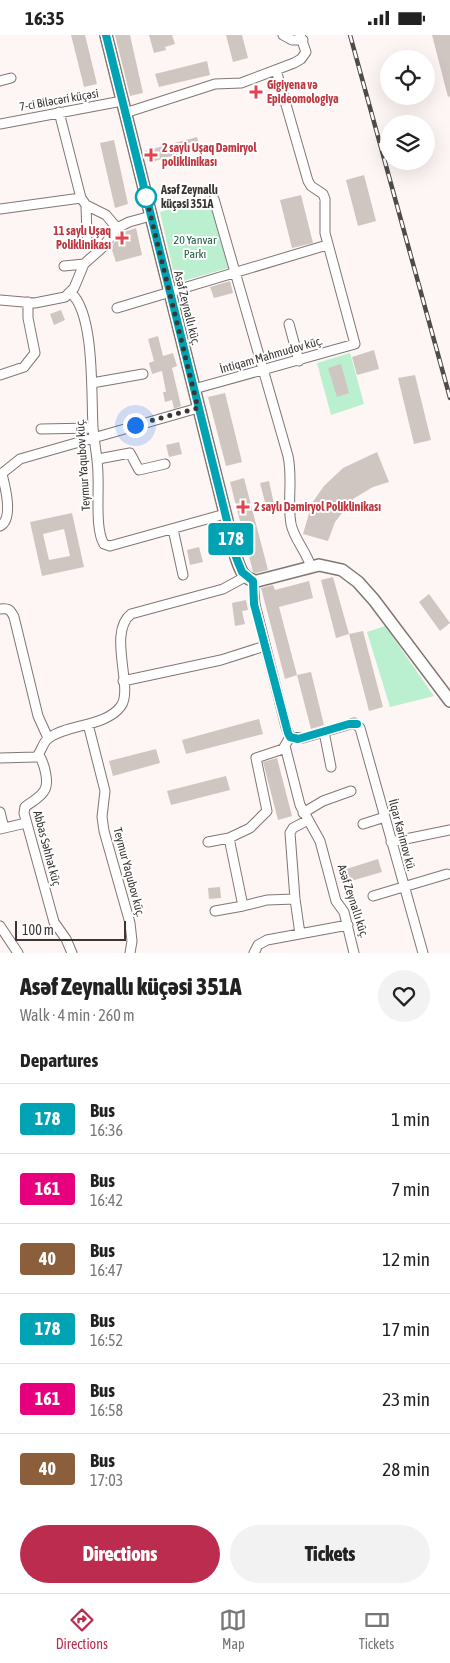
<!DOCTYPE html>
<html lang="en">
<head>
<meta charset="utf-8">
<style>
  :root { --surface:#fff; --page:#f2f2f2; --text:#222; --muted:#767676; --line:#e0e0e0; --accent:#bc2c4e }
  body { margin:0; font-family:"Asap Condensed",sans-serif; background:var(--page); color:var(--text); height:100vh; display:flex; flex-direction:column; font-size:19px; white-space:nowrap }
  * { box-sizing:border-box; margin:0 }
  p { font-size:16px; color:var(--muted) }
  .icon { flex:none; width:28px; height:28px; fill:none; stroke:currentColor; stroke-width:2; stroke-linecap:round; stroke-linejoin:round }
  .map { position:relative; height:918px; overflow:hidden }
  .side { display:flex; flex-direction:column; background:var(--surface); flex:1 }
  .side>* { flex:none }
  .badge { padding:0 10px; border-radius:4px; font-size:18px; line-height:32px }
  .fabs { position:absolute; left:380px; top:15px; display:grid; gap:10px }
  .fabs a { display:grid; place-items:center; width:55px; height:55px; border-radius:50%; background:var(--surface); box-shadow:0 5px 20px #0002; font-size:25px }
  .scale { position:absolute; left:15px; bottom:12px; width:111px; box-sizing:border-box; padding-left:5px; border:2px solid #393634; border-top:0; font-size:14px; line-height:18px; white-space:nowrap; color:#393634; -webkit-text-stroke:4px #fff; paint-order:stroke }
  .you { position:absolute; width:25px; height:25px; margin:-12px; border:4px solid #fff; border-radius:50%; background:#1a73e8; box-shadow:0 0 0 8px #1a73e833 }
  .map>.badge { position:absolute; translate:-50% -50%; box-shadow:0 0 0 2px #fff }
  h2 { padding:0 20px; font-size:19px; line-height:45px }
  .round { display:grid; place-items:center; flex:none; width:52px; height:52px; border-radius:26px; background:var(--page) }
  .head { display:flex; align-items:center; justify-content:space-between; height:85px; padding:0 20px }
  h1 { font-size:24px; font-weight:800; line-height:38px }
  .button { display:flex; gap:10px; margin-top:auto; padding:10px 20px }
  .button a { flex:1; height:58px; border-radius:30px; background:var(--accent); color:#fff; font-size:20px; font-weight:800; line-height:58px; text-align:center }
  .button a+a { background:var(--page); color:var(--text) }
  ul { padding:0; list-style:none }
  li { display:flex; align-items:center; gap:15px; height:70px; padding:0 20px; border-top:1px solid var(--line) }
  li div { flex:1 }
  li b { display:block; font-size:19px }
  li em { font-style:normal }
  li .badge { min-width:55px; font-weight:700; text-align:center }
  .status { display:flex; justify-content:space-between; align-items:center; height:35px; padding:0 25px; background:var(--surface); direction:ltr }
  .status svg { height:14px; fill:currentColor }
  .dock { display:flex; justify-content:space-around; align-items:center; height:70px; border-top:1px solid var(--line); background:var(--surface); font-size:14px; color:var(--muted) }
  .dock a { display:grid; justify-items:center; gap:2px }
  .dock .on { color:var(--accent) }
  .map>svg:first-child { display:block }
  .green { fill:#baefcf }
  .building { fill:#cfc6c1; fill-rule:evenodd }
  .lines { fill:none; stroke-linecap:round; stroke-linejoin:round }
  .minor-casing { stroke:#807774; stroke-width:11 }
  .secondary-casing { stroke:#807774; stroke-width:14 }
  .minor { stroke:#fff; stroke-width:9 }
  .secondary { stroke:#fff; stroke-width:11 }
  .rail-casing { stroke:#4f4b49; stroke-width:4.5 }
  .rail { stroke:#fff; stroke-width:2.5; stroke-dasharray:8; stroke-linecap:butt }
  .line-casing { stroke:#fff; stroke-width:11 }
  .line { stroke:#00a3b4; stroke-width:8 }
  .walk { stroke:#393634; stroke-width:5; stroke-dasharray:0 9 }
  .health-dot { fill:#e0444e; stroke:#fff; stroke-width:2 }
  .stop-dot { fill:#fff; stroke:#00a3b4; stroke-width:2.5 }
  .labels { text-anchor:middle; dominant-baseline:central; stroke-width:4; stroke-linejoin:round; paint-order:stroke }
  .health-label { font-size:12px; font-weight:bold; fill:#be3a42; stroke:#fff; text-anchor:start }
  .street-label { font-size:12px; fill:#393634; stroke:#fff }
  .stop-label { font-size:12px; font-weight:bold; fill:#393634; stroke:#fff; text-anchor:start }
  .park-label { font-size:12px; fill:#215e40; stroke:#fff }
</style>
</head>
<body>
<div class="status"><b>16:35</b><svg viewBox="0 0 49 12"><path d="M0 12V9h3v3zM5 12V6h3v6zM10 12V3h3v9zM15 12V0h3v12zM26 1h20v11H26zM47 4h2v5h-2z"/></svg></div>
<div class="map">
<svg width="450" height="918" viewBox="0 0 450 918">
  <rect width="100%" height="100%" fill="#fef6f4"/>
  <path class="green" d="M209 163 228 233 176 248 160 177Z
    M350 318 364 369 331 380 317 328Z
    M385 591 434 661 390 672 367 597Z"/>
  <path class="building" d="M71 0H85L97 49 84 52Z
    M115 0H130L143 58 130 61Z
    M149 0H172L175 9 165 12 166 15 154 18Z
    M226 0H242L248 23 233 27Z
    M432 0H450V61L448 62Z
    M207 26 210 40 159 52 155 39Z
    M197 102 200 113 148 128 145 116Z
    M114 105 128 169 115 173 100 108Z
    M364 140 376 186 358 191 346 145Z
    M301 160 313 208 292 213 280 165Z
    M136 193 142 220 116 227 111 212 121 198Z
    M230 246 233 258 214 263 210 252Z
    M61 275 65 285 54 290 50 279Z
    M158 301 163 321 173 318 177 331 172 333 181 371 174 374 172 365 165 367 163 357H166L162 336 152 339 149 328 154 326 148 304Z
    M374 315 379 334 357 340 352 322Z
    M341 329 349 358 337 362 328 333Z
    M415 340 431 405 414 409 398 343Z
    M225 358 242 427 226 431 208 362Z
    M179 407 182 419 169 422 166 410Z
    M377 417 389 447 373 452 353 464 335 487 328 506 303 499 312 468 324 451 343 433Z
    M244 443 268 535 256 538 253 537 230 447Z
    M269 446 274 469 266 471 260 448Z
    M72 478 84 532 42 541 30 487ZM64 494 70 521 49 525 43 499Z
    M199 512 203 527 190 530 187 515Z
    M333 542 349 599 336 603 321 545Z
    M309 546 313 563 279 572 297 640 285 644 261 553 273 550 275 555Z
    M429 559 450 588 440 596 419 567Z
    M246 565 248 575 242 576 245 589 235 591 232 568Z
    M363 596 383 672 369 676 349 599Z
    M311 637 324 690 311 694 297 640Z
    M259 684 263 699 186 719 182 705Z
    M156 714 160 728 113 741 109 726Z
    M277 723 292 781 278 785 263 727Z
    M226 741 230 755 171 770 167 756Z
    M378 824 382 837 344 848 340 836Z
    M220 852 221 863 209 864 208 853Z"/>
  <g class="lines">
    <defs>
      <path id="minor" d="M283 0 292 5H303
        M0 46 11 43
        M59 77 81 163 86 170 106 180 117 193
        M125 78 215 49 241 48 294 28 301 24 306 17 300 0
        M0 89 122 66
        M214 164 288 421C293 444 287 466 291 489 294 504 306 516 311 532
        M86 170 87 201
        M0 174 81 163
        M64 231 84 229
        M71 258C95 279 91 360 93 392 94 408 98 423 98 441 99 459 95 495 104 509L110 511 225 479
        M0 265 35 268 65 262 74 253 84 229 103 212 117 193 129 187 151 181
        M117 273 327 210
        M289 289 299 326
        M0 340 24 332 35 318 28 283V267
        M92 348 143 339
        M194 354 355 309 325 198V164L323 159 311 151 308 146 276 35
        M41 394 93 393
        M98 424 130 418 139 435 165 429
        M0 440 20 424 198 373
        M0 491C14 484 5 451 2 439
        M173 494 183 540
        M253 546 255 569 286 692 290 702 303 703 354 688 360 693 423 918
        M0 574C8 573 10 574 14 582L38 681 48 703
        M123 646 221 625 265 611
        M88 689 105 756 102 782 104 796 130 888 132 906 130 918
        M324 697 331 732
        M290 702 283 714 256 723 267 776 250 793 229 803 243 871 267 865 295 864
        M285 711 300 770 320 806 336 866 344 877 354 918
        M39 720C44 728 50 748 44 756 40 763 31 767 25 772L24 778 54 887 66 904 72 918
        M0 723 36 722C42 717 42 707 49 703 67 689 106 692 121 671 134 653 107 598 131 579L223 554 245 542
        M0 777 4 793
        M303 778 323 766 351 756
        M363 789 385 782
        M0 794 26 788
        M208 807 229 803
        M391 807 450 795
        M373 861 447 839
        M215 876 243 871
        M0 891 18 918
        M300 899 295 864 290 798 293 793 308 785
        M254 918 258 910 267 905 348 890"/>
      <path id="secondary" d="M106 0 236 522C240 534 243 545 257 546L319 530 342 535 358 547 374 565 450 666"/>
    </defs>
    <use href="#minor" class="minor-casing"/>
    <use href="#secondary" class="secondary-casing"/>
    <use href="#minor" class="minor"/>
    <use href="#secondary" class="secondary"/>
    <defs>
      <path id="rail" d="M350 0 450 363"/>
    </defs>
    <use href="#rail" class="rail-casing"/>
    <use href="#rail" class="rail"/>
  </g>
  <g class="lines">
    <defs>
      <path id="line" d="M106 0 236 522 242 537 253 546 254 569 288 698 290 702 298 704 349 689H357"/>
    </defs>
    <use href="#line" class="line-casing"/>
    <use href="#line" class="line"/>
    <path class="walk" d="M135 390 198 373 146 162"/>
  </g>
  <g class="health-dot">
    <path d="M253.5 49.5h5v5h5v5h-5v5h-5v-5h-5v-5h5z"/>
    <path d="M148.5 112.5h5v5h5v5h-5v5h-5v-5h-5v-5h5z"/>
    <path d="M119.5 195.5h5v5h5v5h-5v5h-5v-5h-5v-5h5z"/>
    <path d="M240.5 464.5h5v5h5v5h-5v5h-5v-5h-5v-5h5z"/>
  </g>
  <circle class="stop-dot" cx="146" cy="162" r="10"/>
  <g class="labels">
    <g class="health-label">
      <text x="267" y="50">Gigiyena və<tspan x="267" dy="14">Epideomologiya</tspan></text>
      <text x="162" y="113">2 saylı Uşaq Dəmiryol<tspan x="162" dy="14">poliklinikası</tspan></text>
      <text x="111" y="196" text-anchor="end">11 saylı Uşaq<tspan x="111" dy="14">Poliklinikası</tspan></text>
      <text x="254" y="472">2 saylı Dəmiryol Poliklinikası</text>
    </g>
    <g class="street-label">
      <text transform="translate(59 65) rotate(-10)">7-ci Biləcəri küçəsi</text>
      <text transform="translate(187 273) rotate(76)">Asəf Zeynallı küç.</text>
      <text transform="translate(271 320) rotate(-16)">İntiqam Mahmudov küç.</text>
      <text transform="translate(83 430) rotate(-94)">Teymur Yaqubov küç.</text>
      <text transform="translate(402 800) rotate(75)">İlqar Kərimov kü.</text>
      <text transform="translate(47 813) rotate(75)">Abbas Səhhət küç</text>
      <text transform="translate(129 837) rotate(75)">Teymur Yaqubov küç.</text>
      <text transform="translate(353 866) rotate(72)">Asəf Zeynallı küç.</text>
    </g>
    <g class="stop-label">
      <text x="161" y="155">Asəf Zeynallı<tspan x="161" dy="14">küçəsi 351A</tspan></text>
    </g>
    <g class="park-label">
      <text x="195" y="205">20 Yanvar<tspan x="195" dy="14">Parkı</tspan></text>
    </g>
  </g>
</svg>
<div class="fabs">
<a><svg class="icon" aria-label="locate" viewBox="0 0 24 24"><circle cx="12" cy="12" r="6"/><path d="M12 2v4M12 18v4M2 12h4M18 12h4"/></svg></a>
<a><svg class="icon" aria-label="layers" viewBox="0 0 24 24"><path d="M12 4l9 5-9 5-9-5zM3 14l9 5 9-5"/></svg></a>
</div>
<div class="scale">100 m</div>
<div class="you" style="left:135px;top:390px"></div>
<b class="badge" style="left:231px;top:504px;background:#00a3b4;color:#fff">178</b>
</div>
<section class="side">
<div class="head"><div><h1>Asəf Zeynallı küçəsi 351A</h1><p>Walk · 4 min · 260 m</p></div><a class="round"><svg class="icon" aria-label="heart" viewBox="0 0 24 24"><path d="M12 20l-8-8c-3-5 5-10 8-4 3-6 11-1 8 4z"/></svg></a></div>
<h2>Departures</h2>
<ul>
<li><span class="badge" style="background:#00a3b4;color:#fff">178</span><div><b>Bus</b><p>16:36</p></div><em>1 min</em></li>
<li><span class="badge" style="background:#e6007e;color:#fff">161</span><div><b>Bus</b><p>16:42</p></div><em>7 min</em></li>
<li><span class="badge" style="background:#8b5e3c;color:#fff">40</span><div><b>Bus</b><p>16:47</p></div><em>12 min</em></li>
<li><span class="badge" style="background:#00a3b4;color:#fff">178</span><div><b>Bus</b><p>16:52</p></div><em>17 min</em></li>
<li><span class="badge" style="background:#e6007e;color:#fff">161</span><div><b>Bus</b><p>16:58</p></div><em>23 min</em></li>
<li><span class="badge" style="background:#8b5e3c;color:#fff">40</span><div><b>Bus</b><p>17:03</p></div><em>28 min</em></li>
</ul>
<div class="button"><a>Directions</a><a>Tickets</a></div>
</section>
<nav class="dock">
<a class="on"><svg class="icon" aria-label="directions" viewBox="0 0 24 24"><path d="M12 3l9 9-9 9-9-9zM9 14v-3h6M13 9l2 2-2 2"/></svg>Directions</a>
<a><svg class="icon" aria-label="map" viewBox="0 0 24 24"><path d="M3 6l6-2 6 2 6-2v14l-6 2-6-2-6 2zM9 4v14M15 6v14"/></svg>Map</a>
<a><svg class="icon" aria-label="tickets" viewBox="0 0 24 24"><path d="M3 7h18v10H3zM15 7v10"/></svg>Tickets</a>
</nav>
</body>
</html>
